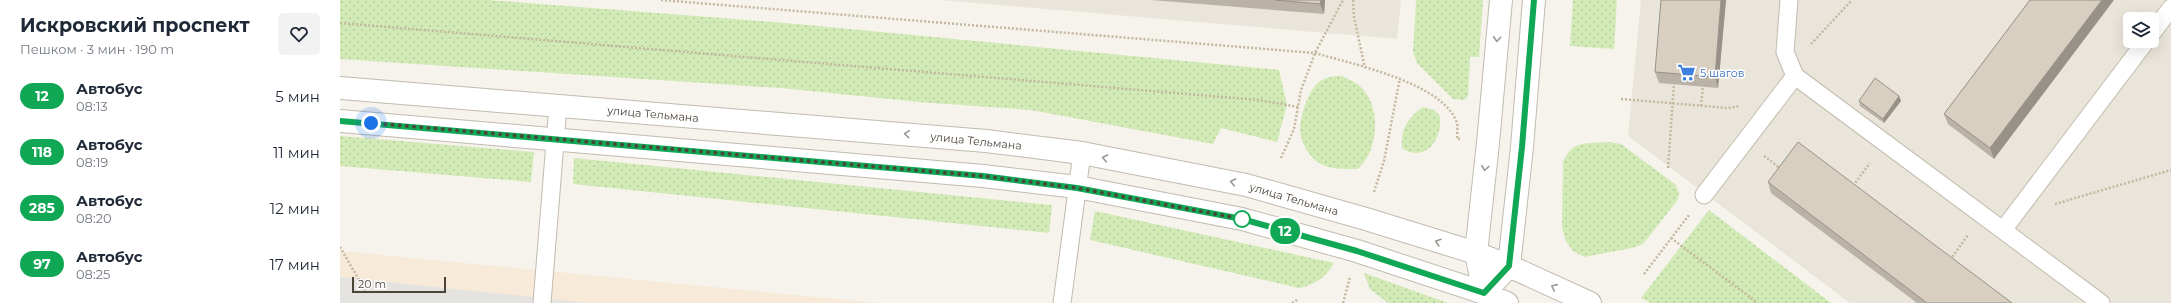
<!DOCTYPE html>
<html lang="ru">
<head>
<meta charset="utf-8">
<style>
  :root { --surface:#fff; --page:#f2f2f3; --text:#1f2937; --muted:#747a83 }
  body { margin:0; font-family:Montserrat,sans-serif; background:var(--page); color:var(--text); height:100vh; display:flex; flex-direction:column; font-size:15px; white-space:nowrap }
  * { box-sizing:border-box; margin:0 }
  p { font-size:13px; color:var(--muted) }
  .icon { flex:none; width:22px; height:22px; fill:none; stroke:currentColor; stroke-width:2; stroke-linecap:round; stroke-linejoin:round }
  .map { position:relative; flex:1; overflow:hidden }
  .side { display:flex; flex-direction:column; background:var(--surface); width:340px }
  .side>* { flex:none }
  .badge { padding:0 8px; border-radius:13px; font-size:14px; line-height:26px }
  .tools { position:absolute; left:1783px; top:12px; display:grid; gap:8px }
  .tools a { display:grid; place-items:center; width:36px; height:36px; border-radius:6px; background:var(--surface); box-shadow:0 4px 16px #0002; font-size:20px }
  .scale { position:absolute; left:12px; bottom:10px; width:94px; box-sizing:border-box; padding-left:4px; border:2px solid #4b4439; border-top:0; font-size:11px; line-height:14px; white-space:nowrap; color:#4b4439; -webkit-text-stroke:3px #fff; paint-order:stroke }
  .you { position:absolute; width:20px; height:20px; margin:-10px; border:3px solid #fff; border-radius:50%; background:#1a73e8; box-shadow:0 0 0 6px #1a73e833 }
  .map>.badge { position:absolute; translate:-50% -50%; box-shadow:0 0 0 2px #fff }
  .round { display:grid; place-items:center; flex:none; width:42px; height:42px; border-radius:6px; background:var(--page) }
  .summary { display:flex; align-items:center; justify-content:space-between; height:68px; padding:0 20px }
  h1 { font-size:19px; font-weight:700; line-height:30px }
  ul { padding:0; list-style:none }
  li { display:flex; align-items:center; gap:12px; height:56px; padding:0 20px }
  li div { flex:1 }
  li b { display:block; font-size:15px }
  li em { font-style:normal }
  li .badge { min-width:44px; font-weight:700; text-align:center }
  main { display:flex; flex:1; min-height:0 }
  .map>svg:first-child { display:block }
  .residential { fill:#eae5da; fill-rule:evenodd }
  .commercial { fill:#f7ead8 }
  .grass { fill:url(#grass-dots) }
  .parking { fill:#e5e3e0 }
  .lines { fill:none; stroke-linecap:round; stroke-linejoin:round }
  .service-casing { stroke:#c2bbae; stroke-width:19 }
  .tertiary-casing { stroke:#c2bbae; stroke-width:24 }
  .path { stroke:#c4b79f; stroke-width:2.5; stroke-dasharray:2 2; stroke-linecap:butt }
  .service { stroke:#fff; stroke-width:17 }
  .tertiary { stroke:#fff; stroke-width:22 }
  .wall { fill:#bab2a6 }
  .shaded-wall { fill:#979187 }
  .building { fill:#d8cfc1; stroke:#979187 }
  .oneway { stroke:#9c9892 }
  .line-casing { stroke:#fff; stroke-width:9 }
  .line { stroke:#10a855; stroke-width:6 }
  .walk { stroke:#4b4439; stroke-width:4; stroke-dasharray:0 7.2 }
  .stop-dot { fill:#fff; stroke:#10a855; stroke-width:2 }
  .labels { text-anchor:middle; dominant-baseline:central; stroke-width:3; stroke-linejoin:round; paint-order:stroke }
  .shop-label { font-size:11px; fill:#366cbe; stroke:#fff; text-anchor:start }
  .street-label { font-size:11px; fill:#4b4439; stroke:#fff }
</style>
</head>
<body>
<main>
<section class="side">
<div class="summary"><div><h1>Искровский проспект</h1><p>Пешком · 3 мин · 190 m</p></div><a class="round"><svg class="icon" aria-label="heart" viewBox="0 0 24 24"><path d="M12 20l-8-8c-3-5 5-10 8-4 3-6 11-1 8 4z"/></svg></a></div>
<ul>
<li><span class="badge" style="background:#10a855;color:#fff">12</span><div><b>Автобус</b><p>08:13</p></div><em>5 мин</em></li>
<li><span class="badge" style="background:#10a855;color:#fff">118</span><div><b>Автобус</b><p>08:19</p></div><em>11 мин</em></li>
<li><span class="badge" style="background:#10a855;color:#fff">285</span><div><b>Автобус</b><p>08:20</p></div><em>12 мин</em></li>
<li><span class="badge" style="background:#10a855;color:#fff">97</span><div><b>Автобус</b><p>08:25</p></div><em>17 мин</em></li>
</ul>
</section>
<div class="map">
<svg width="1831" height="303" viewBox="0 0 1831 303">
  <defs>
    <pattern id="grass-dots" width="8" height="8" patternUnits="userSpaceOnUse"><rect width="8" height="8" fill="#d2eab5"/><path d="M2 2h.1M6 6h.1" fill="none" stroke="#b6ca9c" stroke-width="1.8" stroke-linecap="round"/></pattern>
  </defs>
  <rect width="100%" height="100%" fill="#f6f3ec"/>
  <path class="residential" d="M599 0H1061L1057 39Z
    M1301 0H1831V303H1510L1288 136ZM1790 19H1812V41H1790Z"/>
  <path class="commercial" d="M0 251 538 303H0Z"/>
  <path class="grass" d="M0 0H148L446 23 939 70 947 105 937 142 881 128 873 144 691 110 579 102 441 88 0 59Z
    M1076 0H1143L1139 57H1130L1128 96 1124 100 1113 99 1077 63 1073 52Z
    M1233 0H1277L1274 49 1230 46Z
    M1002 76C1007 79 1016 82 1021 87 1038 104 1038 133 1029 154 1027 159 1022 164 1018 169 1006 169 990 170 979 163 970 157 963 146 961 136 957 123 968 90 979 82 986 77 993 76 1002 76Z
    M1083 107 1094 110 1100 116C1103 139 1085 164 1062 148 1060 130 1068 117 1083 107Z
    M0 136 194 152 191 182 0 166Z
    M1269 142 1281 144 1336 185 1339 194 1337 201 1303 244 1292 248 1244 257 1233 251 1226 241 1222 228 1223 162C1233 139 1247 144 1269 142Z
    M234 158 712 205 709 233 233 184Z
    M1369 210 1491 303H1311L1301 298Z
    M755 211 994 263C985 278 976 284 959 288L750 240Z
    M1024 273 1108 303H1048L1030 289Z"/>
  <path class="parking" d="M0 277 249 303H0Z"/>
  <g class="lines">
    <defs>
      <path id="service" d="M1449 0 1445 52 1455 76 1761 303
        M1812 33 1831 8
        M1364 195 1455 76
        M1663 230 1806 41
        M202 303 218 106
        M722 303 742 153"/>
      <path id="tertiary" d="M0 88 646 141 742 153 906 185 1026 219 1136 253 1169 266 1250 303
        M0 121 643 176 737 187 902 219 1017 251 1144 293 1167 303
        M1144 293 1169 266 1182 147 1194 0
        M1144 293 1136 253 1148 143 1161 0"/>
    </defs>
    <use href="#service" class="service-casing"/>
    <use href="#tertiary" class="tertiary-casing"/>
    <path class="path" d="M321 0 975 53C1012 64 1104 83 1117 123 1118 128 1117 134 1117 139H1121
      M1013 0 1014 17 1025 68
      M0 23 919 100 958 107
      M1471 44 1512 0
      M1281 99 1388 108 1400 106
      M1361 106 1363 86
      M1424 156 1441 169
      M941 158 954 129 961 90 975 53 1003 0
      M1328 168 1334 84
      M1513 186 1530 163
      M1034 192 1044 161 1060 78
      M1715 204 1831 170
      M1331 238 1418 303
      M0 247 26 292
      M1610 260 1628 235
      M1304 274 1349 215
      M952 303 957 300
      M1003 303 1010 277"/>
    <use href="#service" class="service"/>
    <use href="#tertiary" class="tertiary"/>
  </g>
  <path class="wall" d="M811 0H985L984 14Z
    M1386 0 1378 88 1319 83 1315 72Z
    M1690 0 1654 159 1608 124 1604 114Z
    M1559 96 1561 101 1544 123 1520 106 1519 101Z
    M1428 182 1672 303H1577L1431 193Z"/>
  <path class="shaded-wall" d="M981 0H985L984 14 980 4Z
    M1381 0H1386L1378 88 1375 77Z
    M1762 0H1774L1654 159 1650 148Z
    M1559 96 1561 101 1544 123 1543 119Z"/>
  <path class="building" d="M935 0H981L980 4Z
    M1321 0H1381L1375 77 1315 72Z
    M1690 0H1762L1650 148 1604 114Z
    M1535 78 1559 96 1543 119 1519 101Z
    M1458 142 1672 303H1587L1428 182Z"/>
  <defs><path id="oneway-chevron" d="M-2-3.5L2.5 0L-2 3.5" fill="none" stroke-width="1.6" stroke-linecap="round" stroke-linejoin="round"/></defs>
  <g class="oneway">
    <use href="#oneway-chevron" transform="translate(1157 39) rotate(95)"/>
    <use href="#oneway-chevron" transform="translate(567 134) rotate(-175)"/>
    <use href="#oneway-chevron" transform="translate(765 158) rotate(-169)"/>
    <use href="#oneway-chevron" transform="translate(1145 168) rotate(97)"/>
    <use href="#oneway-chevron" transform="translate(893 182) rotate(-169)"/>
    <use href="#oneway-chevron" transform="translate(1098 242) rotate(-163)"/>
    <use href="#oneway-chevron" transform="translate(1214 287) rotate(-156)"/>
  </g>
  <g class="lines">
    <defs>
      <path id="line" d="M0 121 643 176 737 188 902 219 1017 251 1144 293 1169 266 1182 147 1194 0"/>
    </defs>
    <use href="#line" class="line-casing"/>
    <use href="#line" class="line"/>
    <path class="walk" d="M31 123 643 176 737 188 902 219"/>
  </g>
  <defs>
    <symbol id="supermarket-bare" viewBox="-9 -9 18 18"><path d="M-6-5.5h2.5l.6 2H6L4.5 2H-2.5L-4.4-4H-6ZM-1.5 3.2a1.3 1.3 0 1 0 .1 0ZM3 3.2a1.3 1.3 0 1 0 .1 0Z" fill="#3f7fe0" stroke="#fff" stroke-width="2.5" paint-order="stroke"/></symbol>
  </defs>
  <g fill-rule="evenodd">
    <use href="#supermarket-bare" x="1334" y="60" width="25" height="25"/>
  </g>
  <circle class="stop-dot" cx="902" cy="219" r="8"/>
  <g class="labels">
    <g class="shop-label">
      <text x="1360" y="73">5 шагов</text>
    </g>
    <g class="street-label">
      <text transform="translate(313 114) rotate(5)">улица Тельмана</text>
      <text transform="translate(636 141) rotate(6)">улица Тельмана</text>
      <text transform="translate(954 199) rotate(16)">улица Тельмана</text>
    </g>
  </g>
</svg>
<div class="tools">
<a><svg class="icon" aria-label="layers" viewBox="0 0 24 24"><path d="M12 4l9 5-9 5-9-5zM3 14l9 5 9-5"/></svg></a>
</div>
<div class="scale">20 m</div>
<div class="you" style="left:31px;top:123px"></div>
<b class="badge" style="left:945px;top:231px;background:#10a855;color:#fff">12</b>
</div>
</main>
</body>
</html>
